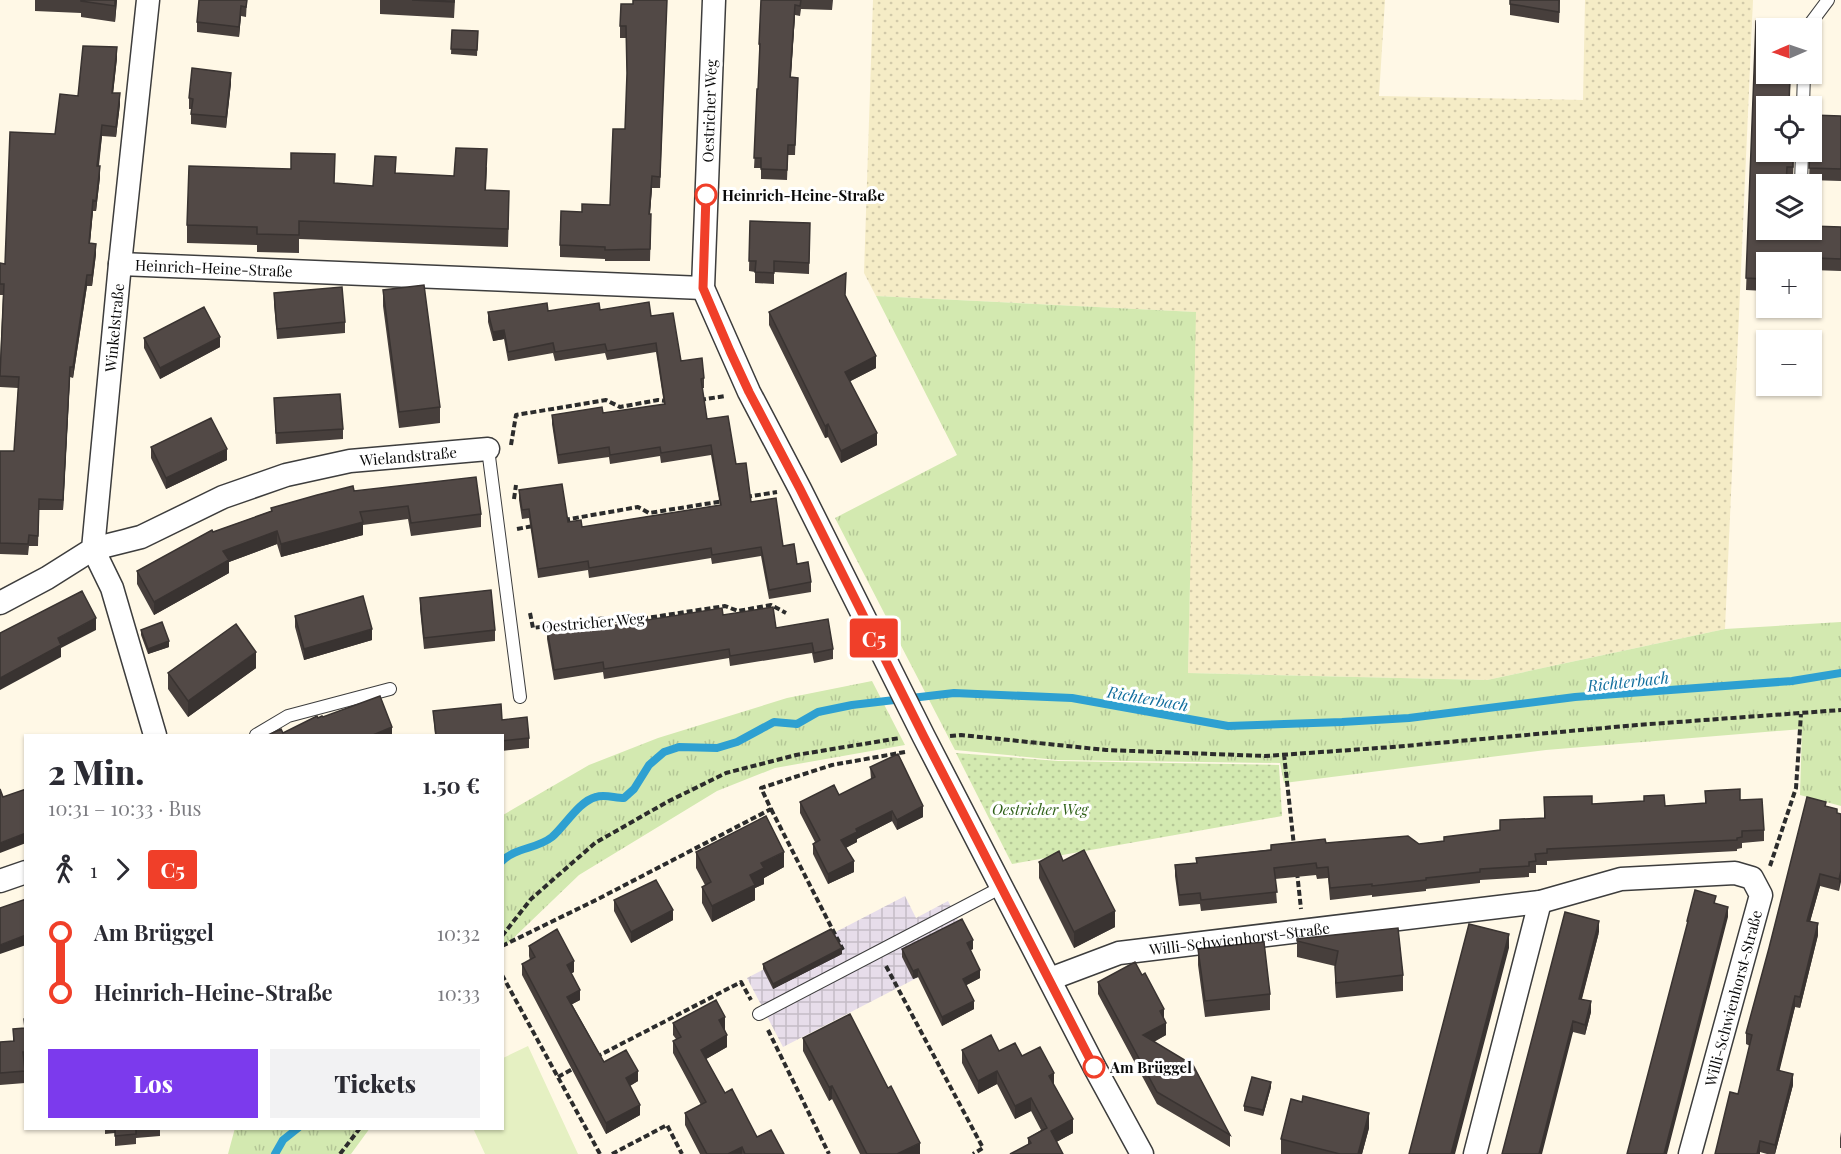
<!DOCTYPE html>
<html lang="de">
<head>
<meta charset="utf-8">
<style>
  :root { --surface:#fff; --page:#f2f2f3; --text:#2b2b33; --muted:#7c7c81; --accent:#7c3aed }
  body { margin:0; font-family:"Playfair Display",serif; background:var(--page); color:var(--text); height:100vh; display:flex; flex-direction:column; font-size:22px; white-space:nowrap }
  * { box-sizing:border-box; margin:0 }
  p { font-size:20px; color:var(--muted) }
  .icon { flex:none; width:33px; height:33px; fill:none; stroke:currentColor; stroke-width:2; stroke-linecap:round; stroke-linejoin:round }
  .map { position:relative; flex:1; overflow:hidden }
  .drawer { position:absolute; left:24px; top:734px; width:480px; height:396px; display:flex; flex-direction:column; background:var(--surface); border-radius:0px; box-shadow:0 2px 4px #0004 }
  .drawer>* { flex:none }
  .badge { padding:0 12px; border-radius:4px; font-size:21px; line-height:39px }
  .needle { width:39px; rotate:268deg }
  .buttons { position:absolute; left:1756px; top:18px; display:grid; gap:12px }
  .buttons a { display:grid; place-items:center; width:66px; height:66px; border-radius:0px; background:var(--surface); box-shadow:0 2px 4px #0004; font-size:30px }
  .map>.badge { position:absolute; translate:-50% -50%; box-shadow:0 0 0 3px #fff }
  .legs { display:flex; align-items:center; gap:9px; height:66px; padding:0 24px; font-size:20px }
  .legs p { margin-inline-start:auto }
  .summary { display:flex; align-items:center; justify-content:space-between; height:102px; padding:0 24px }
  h1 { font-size:33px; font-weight:800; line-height:45px }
  .button { display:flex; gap:12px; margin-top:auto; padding:12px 24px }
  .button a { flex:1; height:69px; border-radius:0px; background:var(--accent); color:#fff; font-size:24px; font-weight:800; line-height:69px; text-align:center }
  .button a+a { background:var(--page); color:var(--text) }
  ul { padding:0 24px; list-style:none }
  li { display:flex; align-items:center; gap:21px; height:60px; font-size:22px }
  li i { display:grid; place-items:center; width:9px; height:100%; margin:0 8px; background:currentColor }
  li i::after { content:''; width:15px; height:15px; margin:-8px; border:4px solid; border-radius:50%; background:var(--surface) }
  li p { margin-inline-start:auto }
  li:first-child i { background:linear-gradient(#0000 50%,currentColor 0) }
  li:last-child i { background:linear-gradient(currentColor 50%,#0000 0) }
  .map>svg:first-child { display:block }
  .industrial { fill:url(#industrial-grid) }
  .farmland { fill:url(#farmland-dots) }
  .grass { fill:url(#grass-tufts) }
  .park { fill:url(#park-dots) }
  .pitch { fill:#e5f0c2 }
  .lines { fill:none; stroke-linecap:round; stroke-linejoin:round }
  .stream { stroke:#2ea0d1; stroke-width:8 }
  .lane-casing { stroke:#3d3d3d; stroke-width:14 }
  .street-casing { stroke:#3d3d3d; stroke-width:25 }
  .path { stroke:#2c2c2c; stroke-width:4; stroke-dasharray:6 3; stroke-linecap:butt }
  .lane { stroke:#fff; stroke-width:12 }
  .street { stroke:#fff; stroke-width:22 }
  .wall { fill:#473f3c }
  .shaded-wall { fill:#393331 }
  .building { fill:#524946; stroke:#393331; stroke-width:1.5 }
  .line-1-casing { stroke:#fff; stroke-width:14 }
  .line-1 { stroke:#f03f29; stroke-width:9 }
  .stop-1-dot { fill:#fff; stroke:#f03f29; stroke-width:3 }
  .labels { text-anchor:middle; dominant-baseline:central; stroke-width:6; stroke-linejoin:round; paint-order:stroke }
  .street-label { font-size:15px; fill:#0a0a0a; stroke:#fff }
  .stop-label { font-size:15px; font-weight:bold; fill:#0a0a0a; stroke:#fff; text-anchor:start }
  .park-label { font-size:15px; font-style:italic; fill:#30621a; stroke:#fff }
  .water-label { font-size:16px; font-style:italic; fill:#116e9d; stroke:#fff }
</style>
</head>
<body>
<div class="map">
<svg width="1841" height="1154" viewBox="0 0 1841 1154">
  <defs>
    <pattern id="industrial-grid" width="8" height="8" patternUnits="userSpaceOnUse" patternTransform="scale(1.5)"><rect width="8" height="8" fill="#e7ddea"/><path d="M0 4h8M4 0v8" fill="none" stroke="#c5bcc7"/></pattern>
    <pattern id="farmland-dots" width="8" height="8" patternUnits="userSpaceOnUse" patternTransform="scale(1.5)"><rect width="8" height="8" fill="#f5ecc6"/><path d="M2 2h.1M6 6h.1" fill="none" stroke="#d1c9a9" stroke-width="1.8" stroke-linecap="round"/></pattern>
    <pattern id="grass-tufts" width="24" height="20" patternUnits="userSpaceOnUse" patternTransform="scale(1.5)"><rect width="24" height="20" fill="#d3e9b0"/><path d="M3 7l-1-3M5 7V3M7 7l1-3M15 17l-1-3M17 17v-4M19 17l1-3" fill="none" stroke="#b4c696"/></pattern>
    <pattern id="park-dots" width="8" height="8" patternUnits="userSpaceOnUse" patternTransform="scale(1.5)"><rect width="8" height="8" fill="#d3e9b0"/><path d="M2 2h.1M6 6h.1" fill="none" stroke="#b4c696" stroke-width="1.8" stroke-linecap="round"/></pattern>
  </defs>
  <rect width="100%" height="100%" fill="#fff8e6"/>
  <path class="industrial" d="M905 896 916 918 948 901 973 949 783 1047 747 978Z"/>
  <path class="farmland" d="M873 0H1385L1379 96 1583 100 1585 0H1753L1725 629 1487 680 1188 673 1195 312 876 296 864 273Z"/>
  <path class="grass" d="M876 296 1196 312 1188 673 1487 680 1725 629 1841 622V806L1800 795 1802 729 1546 750 1284 783 1280 763 1058 760 955 750 835 518 957 455Z
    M872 681 905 745 775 768 717 791 579 875 503 948V815L589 765 658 738 787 698Z
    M235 1128H370L351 1154H228Z"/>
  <path class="park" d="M956 753 1058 761 1279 765 1282 816 1012 864Z"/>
  <path class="pitch" d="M528 1046 578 1154H485L473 1128H502L503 1058Z"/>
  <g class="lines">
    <path class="stream" d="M502 861C517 847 537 849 552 837 565 826 579 801 596 797 604 794 615 798 624 798L634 789 649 765 664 752 679 747 717 748 737 742 774 722 797 724 818 712 852 705 954 693 1072 698 1228 726 1342 722 1409 718 1575 697 1792 681 1841 673
      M275 1154 283 1140 298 1128"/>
    <defs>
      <path id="lane" d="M1807 28 1828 0
        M1803 106 1804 74
        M1801 184 1802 152
        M488 449 520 697
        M256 735 288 716 390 689
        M759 1014 1002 887"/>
      <g id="street">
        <path d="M714 0 703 288 749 392 800 489 924 737 1095 1068 1142 1154"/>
        <path id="s1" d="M120 264 703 288"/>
        <path id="s2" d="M0 603 47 578 93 549 120 264 148 0"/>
        <path id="s3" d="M155 735 112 588 93 549 141 537 223 497 286 475 350 461 488 449"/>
        <path d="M0 881 26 872"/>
        <path id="s4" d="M1050 979 1119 953 1540 902 1621 879 1735 873 1752 878 1761 895 1690 1154"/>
        <path d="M1475 1154 1540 902"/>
      </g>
    </defs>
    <use href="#lane" class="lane-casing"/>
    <use href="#street" class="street-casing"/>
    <path class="path" d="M700 400 725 396
      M511 445 516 415 606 400 620 407 658 400 666 401
      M746 497 777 492
      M514 499 516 485
      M564 520 638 507 649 513 724 501
      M517 529 533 526
      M530 613 533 628 606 618 620 622 725 606 738 611 771 605 786 613
      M950 736 961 735 1106 750 1265 756 1393 747 1637 725 1841 710
      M1284 754 1294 846
      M771 809 843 950
      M1770 866 1796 788 1801 714
      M1297 872 1301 909
      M502 936 531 899 595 843 667 802 726 773 796 755 900 738
      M502 946 598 899 771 809 761 788 832 765 905 752
      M886 966 983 1148 973 1154
      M502 975 600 1154
      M768 1030 829 1154
      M596 1057 741 982 751 1000
      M558 1077 576 1067
      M340 1154 360 1128
      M612 1154 667 1125 682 1154"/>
    <use href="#lane" class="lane"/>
    <use href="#street" class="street"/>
  </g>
  <path class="wall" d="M35 0H117L115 22 81 17V13L35 11Z
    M247 0 246 17 241 16 239 37 197 32V22Z
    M380 0H455L454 18 380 14Z
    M667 0 660 188H652L650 214 651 226 650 261H605V259L560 257V245L582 212 610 205 625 129 627 78 626 38H620V26L633 4Z
    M761 0H833L832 10 801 9 800 16 795 15 791 77 798 78 795 155H788L787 180 761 179V168H754L758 89 760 54H759V44Z
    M1510 0H1560L1559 23 1510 15Z
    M1756 21 1792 23V28H1767V74H1791L1789 106H1767V152H1794L1793 179H1787L1786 184H1767V230H1812V226L1841 227V271L1812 270V262H1767L1765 291 1746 290Z
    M452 30 478 31 477 56 451 54Z
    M117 58 113 93 120 104 116 137 102 136 99 166 100 177 96 211H93L90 243 96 254 92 286H87L73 378 70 377 63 510H39L38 546H29L28 555 0 554V451H14L18 388 0 387V362L3 295H0V263L5 264 55 134 78 96Z
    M231 83 226 128 191 124V109H189V98Z
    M1841 116V181L1809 180 1810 152Z
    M487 167 486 190 509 209 508 247 299 239V253L257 252V245L187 243V225L335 184 373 186 396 173 454 176Z
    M750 221 810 223 809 274 774 272V284L755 283V272L749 271Z
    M383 290 440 407V423L399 428 383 306Z
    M274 293 345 322V333L277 339 274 304Z
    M845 296 876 368 850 381 877 445 841 463 828 437 825 438 769 325V312Z
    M600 310 651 316 681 361 704 378V388H702L707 419 736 464 751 502 811 582V592L769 599 761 556 712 564 711 558 589 578 588 570 538 578 529 518 522 519 519 500V490L568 522 582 527 720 505 711 455 661 463 660 456 610 464 609 457 558 464 552 424V415L603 413 664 404 656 352 607 360 605 353 555 361 553 353 508 361 504 339 493 341 488 322V312Z
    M144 338 220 347 160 379 144 348Z
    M274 398 343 429V439L276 444Z
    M151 447 227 460 166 489 151 458Z
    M354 491 481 514V527L411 536 408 519 363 525V535L281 557 277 544 229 562V573L154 615 137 584V571L213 532 271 511V508Z
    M420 598 495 630V641L424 649 420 609Z
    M723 615 776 628 833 649V659L814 663 812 653 730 666 729 658 604 679 603 672 554 680 547 639V629L598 628Z
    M295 616 372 640 304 660 295 627Z
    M141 630 169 647 148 654 141 635Z
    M256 668 188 717 168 689V673Z
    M433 711 529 738V748L502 751V735H435Z
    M870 767 923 817 897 830 892 821 857 839V842L846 848 854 872 828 884 813 854V844L815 842 800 813V802L839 795 871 779Z
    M1705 791 1740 800 1764 830V841L1742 843V848L1737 849V851L1547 861V865H1536V873H1529V877L1480 880V883L1426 889V891L1372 897V895L1330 900 1328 878 1317 879 1316 875 1275 879 1277 903 1201 911 1200 904 1179 906 1175 876V865L1196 863V858L1326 843 1419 844 1444 841 1500 830 1544 818V797L1592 804 1665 806 1705 803Z
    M1826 806 1837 813 1841 814 1839 891 1820 886 1810 922 1818 935 1800 1008 1795 1007 1779 1070 1793 1085 1775 1154H1767L1760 1152 1750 1046 1746 1044V1033Z
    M696 852 784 867 764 878V884L755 888V900L712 922 702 903V887L705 885 696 868Z
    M1063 861 1115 927 1074 948 1039 878V862Z
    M614 900 673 920 631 943 614 911Z
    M1398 928 1403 975V991L1336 998 1335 983V966L1297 957V939Z
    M1599 932 1582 999 1591 1012 1585 1035 1573 1032 1502 1154Z
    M529 946 574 972 571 973 580 1000 572 1004 604 1062 638 1081 630 1086 640 1115 606 1134 522 975V964L530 960 529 956Z
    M902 949H973L970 950 980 978 966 985 974 1009 942 1026 918 977 913 979 902 957Z
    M1198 949 1270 994V1010L1205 1017 1198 965Z
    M842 954 773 989 763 969V964Z
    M1098 982 1164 1018 1166 1035 1154 1042 1230 1135V1147L1157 1104 1098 994Z
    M26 1018 25 1083 0 1085V1042L13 1041V1029L24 1028V1019Z
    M673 1023 725 1029 727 1047 706 1059 725 1093 757 1137 784 1154H700L685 1125V1113L701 1105 673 1053V1041L676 1039 673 1035Z
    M803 1038 920 1154H860L832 1099 829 1101 803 1051Z
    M962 1050 999 1051 1022 1056 1054 1085 1073 1133 1056 1142 1028 1145V1138L1041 1130 1031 1111 1015 1119 997 1084 978 1094 962 1063Z
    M1271 1087 1263 1116 1244 1111V1106Z
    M105 1128H160V1136L136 1138V1144L115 1146V1133L105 1134Z
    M1369 1128 1362 1154H1281V1139Z
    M1841 1132V1148H1840V1138Z"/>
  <path class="shaded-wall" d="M115 0H117L115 22Z
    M795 5V15L790 87V77Z
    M241 6V16L239 37V27Z
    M117 47V58L112 103V93Z
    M231 73V83L226 128V117Z
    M120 93V104L116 137V127Z
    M102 125V136L97 177V166Z
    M100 166V177L96 211V201Z
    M652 176V188L649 226V214Z
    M93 200V211L89 253V243Z
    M96 244V254L92 286V275Z
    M87 275V286L73 378V367Z
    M504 330V339L493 341V332Z
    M220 337V347L160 379V368Z
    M876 356V368L845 384V372Z
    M70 367V377L63 510V500Z
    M828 424V437L825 438V426Z
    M877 433V445L841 463V451Z
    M227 449V460L166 489V478Z
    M363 522V535L281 557V544Z
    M277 531V544L229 562V573L154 615V602L223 551Z
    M96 618V630L61 648V657L0 690V678L58 638Z
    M372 629V640L304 660V649Z
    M169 641V647L148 654V649Z
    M256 652V668L188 717V701Z
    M392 727V735H373Z
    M923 806V817L897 830V820Z
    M892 811V821L857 839V842L841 850V840L856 829Z
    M26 833V843L0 853V843Z
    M784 852V867L764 878V884L755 888V900L712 922V906L750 875 761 863Z
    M854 861V872L828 884V874Z
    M1841 871V882L1839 891V879Z
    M1820 874V886L1807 932V921Z
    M1728 907V917L1667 1154H1664Z
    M673 910V920L631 943V932Z
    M1115 911V927L1074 948V932Z
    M1599 921V932L1579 1009V999Z
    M1818 923V935L1800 1008V997Z
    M1509 934V948L1455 1154H1451Z
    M26 935V945L0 954V945Z
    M973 940V949L967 952V943Z
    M842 948V954L773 989V984Z
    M574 961V972L567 976V965Z
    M918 969V977L913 979V971Z
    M980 970V978L963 987V979Z
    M580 990V1000L567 1007V997Z
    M1795 996V1007L1777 1081V1070Z
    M974 1001V1009L942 1026V1017Z
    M1591 1001V1012L1585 1035V1025Z
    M1164 1009V1021L1160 1011Z
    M725 1017V1029L719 1032V1020Z
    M1573 1021V1032L1542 1154H1539Z
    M1166 1023V1035L1143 1047V1035Z
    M727 1035V1047L701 1062V1050Z
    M638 1071V1081L626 1088V1078Z
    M997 1071V1084L978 1094V1081Z
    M1054 1073V1087L1049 1076Z
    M1793 1074V1085L1775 1154V1145Z
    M1271 1082V1087L1263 1116V1110Z
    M832 1086V1099L829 1101V1087Z
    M1031 1098V1111L1015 1119V1106Z
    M640 1105V1115L606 1134V1123Z
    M1369 1113V1128L1362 1154H1358Z
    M1073 1119V1133L1051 1145V1131Z
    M1760 1141V1154H1757Z
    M920 1143V1154H897Z
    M742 1147V1154H728Z"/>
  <path class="building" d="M81 0H115V6L81 1Z
    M199 0H247L246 7 241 6 239 27 197 22Z
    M412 0H454V2Z
    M633 0H667L660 177 652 176 649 214H651L650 249 605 250V247L560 245 561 211 582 212V204L610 205 613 129H625L627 73 626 26H620L621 4H633Z
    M761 0H801L800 6 795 5 790 77 798 78 795 145H788L787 170 761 169V158H754L757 89H758L760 44H759Z
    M1510 0H1559V12L1510 4Z
    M1756 21 1792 23V28H1767V74H1790L1789 106H1767V152H1793V167H1787L1786 184H1767V230H1812V226L1841 227V259L1767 256 1765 279 1746 278Z
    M452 30 478 31 477 50 451 49Z
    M83 46 117 47 112 93H120L116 127 102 125 97 166H100L96 201 93 200 89 243 96 244 92 275H87L73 367H70L63 500 39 499 38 536 29 535 28 544 0 543V451H14L19 377 0 376 4 284H0V263L5 264 10 132 55 134 60 94 78 96Z
    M192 68 231 73 226 117 191 114 193 99 189 98Z
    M1812 115 1841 116V169L1809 168 1810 152H1812Z
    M456 148 487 149 485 190 509 191 508 229 299 221V235L257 234V227L187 225 189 166 291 169V153L335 154 334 183 373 186 375 156 396 157 395 173 454 176Z
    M750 221 810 223 809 263 774 261V273L755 272 756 261H749Z
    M846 273 845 295 876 356 845 372 877 433 841 451 828 424 825 426 769 312Z
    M424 285 440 407 399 412 383 290Z
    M342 287 345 322 277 329 274 293Z
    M649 302 651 316 673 313 681 361 702 358 704 378 701 379 707 419 728 416 736 464 746 463 751 502 776 498 783 546 794 544 797 564 808 562 811 582 769 590 761 547 712 555 711 548 589 568 588 561 538 569 529 509 522 510 519 490 562 484 568 522 581 520 582 527 721 505 711 445 661 453 660 447 610 455 609 447 558 455 552 415 602 407 603 413 665 404 656 343 607 351 605 344 555 352 553 343 508 352 504 330 493 332 488 312 547 303 548 311 599 303 600 310Z
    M204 307 220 337 160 368 144 338Z
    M340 394 343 429 276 433 274 398Z
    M211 418 227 449 166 478 151 447Z
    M476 477 481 514 411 523 408 506 360 512 363 522 281 544 277 531 223 551 229 560 154 602 137 571 212 530 213 532 272 511 271 508 317 495 353 486 354 491Z
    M491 590 495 630 424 638 420 598Z
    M82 591 96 618 58 638 61 645 0 678V633Z
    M363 596 372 629 304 649 295 616Z
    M773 607 776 628 828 619 833 649 814 653 812 643 730 656 729 649 604 669 603 662 554 670 547 629 597 621 598 628 722 608 723 615Z
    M162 622 169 641 148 649 141 630Z
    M236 624 256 652 188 701 168 673Z
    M380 696 392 727 373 735H268L281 729 283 733 317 716 318 718 322 716 323 717Z
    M501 704 502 720 527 717 529 738 502 741V735H436L433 711Z
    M898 754 923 806 897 820 892 811 856 829 857 832 841 840 854 861 828 874 813 844 820 840 800 802 834 785 839 795 875 777 870 767Z
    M0 789 3 797 26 789V833L0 843Z
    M1740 789V800L1762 799 1764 830 1742 831V837L1737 838V840L1547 849V853L1535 854 1536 861 1529 862V866L1480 869V872L1426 878V880L1372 886V884L1330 888 1328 867 1317 868 1316 863 1274 868 1277 892 1201 900 1200 893 1179 895 1175 865 1197 863 1196 858 1271 850V845L1325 839 1326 843 1408 836 1419 844 1444 841V837L1500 830V820L1545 818 1544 797 1592 796V804L1644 801V796L1664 795 1665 806 1706 803 1705 791Z
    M1807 797 1826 802 1825 806 1837 809V813L1841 814V871L1839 879 1820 874 1807 921 1818 923 1800 997 1795 996 1777 1070 1793 1074 1775 1145 1760 1141 1757 1154H1715L1730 1092 1738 1094 1752 1035 1746 1033 1769 948Z
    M766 816 784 852 761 863 764 868 750 875 755 885 712 906 702 887 711 882 696 852Z
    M1084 850 1115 911 1074 932 1039 862 1059 851 1063 861Z
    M656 880 673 910 631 932 614 900Z
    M1695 890 1716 896 1714 903 1728 907 1664 1154H1627L1688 921H1687Z
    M26 899V935L0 945V908Z
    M1565 912 1599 921 1579 999 1591 1001 1585 1025 1573 1021 1539 1154H1502Z
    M962 919 973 940 967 943 980 970 963 979 974 1001 942 1017 918 969 913 971 902 949Z
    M1469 924 1509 934 1451 1154H1409Z
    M1398 928 1403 975 1336 983 1335 967 1338 951 1297 941V939Z
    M557 929 574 961 567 965 580 990 567 997 604 1062 626 1050 638 1071 626 1078 640 1105 606 1123 522 964 535 957 529 946Z
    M831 929 842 948 773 984 763 964Z
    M1264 942 1270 994 1205 1001 1198 949Z
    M1135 962 1142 975 1145 973 1164 1009 1160 1011 1166 1023 1143 1035 1193 1065 1230 1135 1157 1092 1098 982Z
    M716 1000 725 1017 719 1020 727 1035 701 1050 725 1093 732 1089 757 1137 771 1130 784 1154H745L742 1147 728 1154H707L685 1113 706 1102 673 1041 681 1037 673 1023Z
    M850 1014 888 1088 891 1086 920 1143 897 1154H867L832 1086 829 1087 803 1038Z
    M26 1018V1052H23L25 1071 0 1073V1042L14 1041 13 1029 25 1028 24 1019Z
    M991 1035 999 1051 1015 1043 1022 1056 1040 1047 1054 1073 1049 1076 1073 1119 1051 1131 1063 1154H1010L1031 1143 1028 1138 1047 1128 1031 1098 1015 1106 997 1071 978 1081 962 1050Z
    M1252 1077 1271 1082 1263 1110 1244 1106Z
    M1303 1096 1369 1113 1358 1154H1340L1281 1139 1291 1099 1302 1102Z
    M115 1128H136V1134L115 1136Z"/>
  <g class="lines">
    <defs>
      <path id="line-1" d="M706 195 703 288 730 351 749 392 800 489 924 737 1094 1067"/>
    </defs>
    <use href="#line-1" class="line-1-casing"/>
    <use href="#line-1" class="line-1"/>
  </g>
  <g class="stop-1-dot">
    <circle cx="706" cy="195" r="10"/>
    <circle cx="1094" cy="1067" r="10"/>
  </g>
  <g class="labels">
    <g class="street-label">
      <text transform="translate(709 111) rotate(-88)">Oestricher Weg</text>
      <text stroke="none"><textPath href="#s1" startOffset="94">Heinrich-Heine-Straße</textPath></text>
      <text stroke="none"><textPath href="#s2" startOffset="330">Winkelstraße</textPath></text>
      <text stroke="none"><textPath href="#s3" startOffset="528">Wielandstraße</textPath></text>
      <text transform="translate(593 622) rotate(-5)">Oestricher Weg</text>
      <text stroke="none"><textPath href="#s4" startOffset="195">Willi-Schwienhorst-Straße</textPath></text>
      <text transform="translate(1733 998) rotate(-75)">Willi-Schwienhorst-Straße</text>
    </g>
    <g class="stop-label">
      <text x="722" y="195">Heinrich-Heine-Straße</text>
      <text x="1110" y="1067">Am Brüggel</text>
    </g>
    <g class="park-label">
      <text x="1040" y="809">Oestricher Weg</text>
    </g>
    <g class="water-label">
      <text transform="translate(1628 681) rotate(-6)">Richterbach</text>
      <text transform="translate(1148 698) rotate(10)">Richterbach</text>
    </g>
  </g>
</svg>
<div class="buttons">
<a><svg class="needle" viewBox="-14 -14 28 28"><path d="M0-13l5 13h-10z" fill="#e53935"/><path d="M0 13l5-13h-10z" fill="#7c7c81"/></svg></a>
<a><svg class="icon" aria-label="locate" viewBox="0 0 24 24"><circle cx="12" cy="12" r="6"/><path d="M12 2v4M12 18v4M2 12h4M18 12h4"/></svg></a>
<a><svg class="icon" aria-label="layers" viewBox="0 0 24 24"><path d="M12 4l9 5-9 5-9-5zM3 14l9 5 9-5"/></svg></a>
<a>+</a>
<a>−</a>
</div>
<b class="badge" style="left:874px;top:638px;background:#f03f29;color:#fff">C5</b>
<section class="drawer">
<div class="summary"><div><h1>2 Min.</h1><p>10:31 – 10:33 · Bus</p></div><b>1.50 €</b></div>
<div class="legs"><svg class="icon" aria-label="walk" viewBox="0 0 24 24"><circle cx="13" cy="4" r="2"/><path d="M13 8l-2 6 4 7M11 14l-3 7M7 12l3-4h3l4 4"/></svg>1<svg class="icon" aria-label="forward" viewBox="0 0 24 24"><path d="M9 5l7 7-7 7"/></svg><b class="badge" style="background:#f03f29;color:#fff">C5</b></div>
<ul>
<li><i style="color:#f03f29"></i><b>Am Brüggel</b><p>10:32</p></li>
<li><i style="color:#f03f29"></i><b>Heinrich-Heine-Straße</b><p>10:33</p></li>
</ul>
<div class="button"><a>Los</a><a>Tickets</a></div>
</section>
</div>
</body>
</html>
